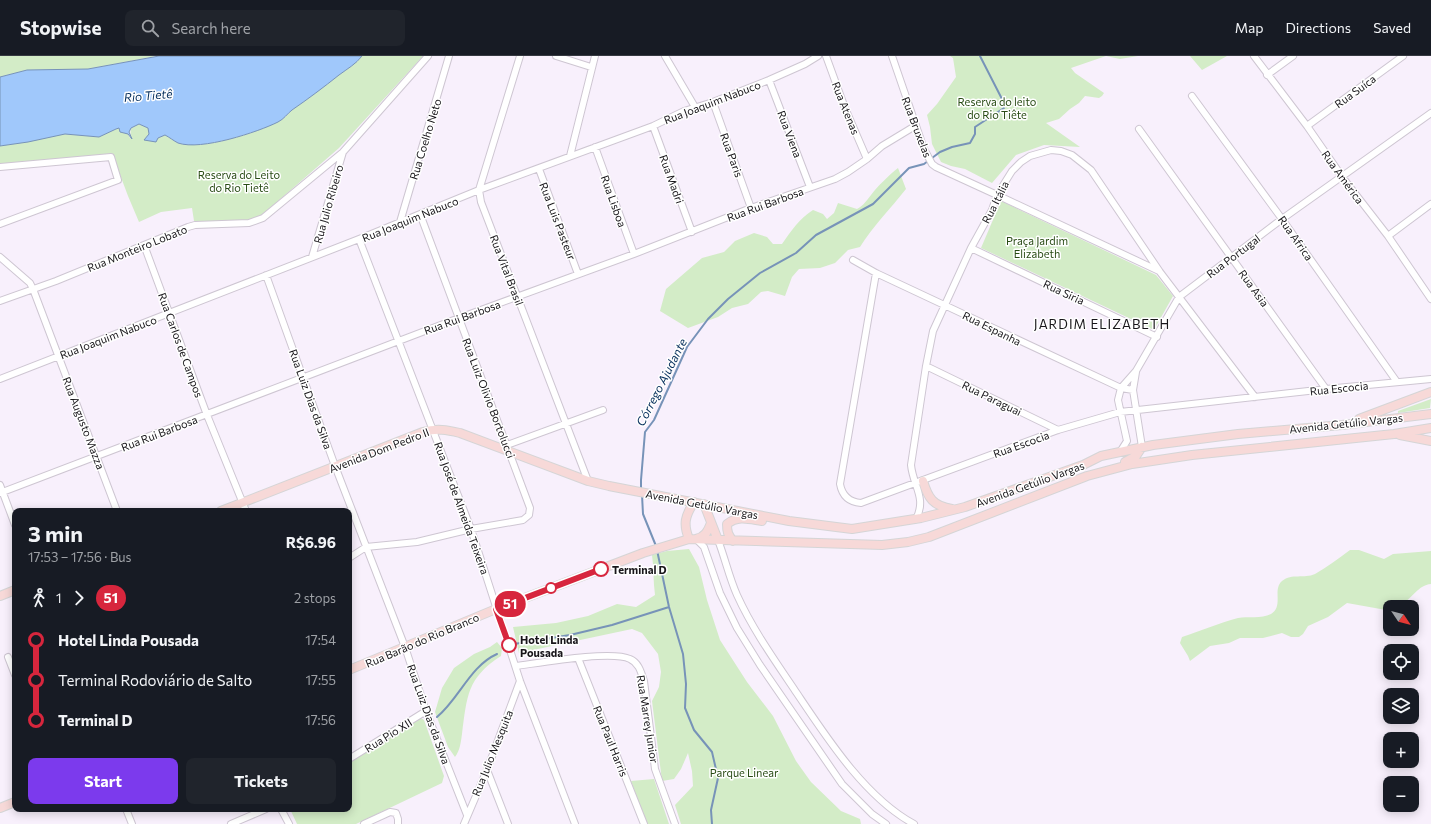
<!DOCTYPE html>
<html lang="en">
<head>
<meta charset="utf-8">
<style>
  :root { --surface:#171b24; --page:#20242c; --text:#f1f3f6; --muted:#9ea1a6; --line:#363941; --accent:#7c3aed }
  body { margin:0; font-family:Commissioner,sans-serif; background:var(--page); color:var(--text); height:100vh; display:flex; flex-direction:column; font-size:15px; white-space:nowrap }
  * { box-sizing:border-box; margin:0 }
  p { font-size:13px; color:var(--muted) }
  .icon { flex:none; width:22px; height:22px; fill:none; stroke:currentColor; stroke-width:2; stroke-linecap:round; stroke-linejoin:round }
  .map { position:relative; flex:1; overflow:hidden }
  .panel { position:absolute; left:12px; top:452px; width:340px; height:304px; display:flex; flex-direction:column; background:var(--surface); border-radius:8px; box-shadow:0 2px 10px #0003 }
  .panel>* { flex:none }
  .badge { padding:0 8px; border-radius:13px; font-size:14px; line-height:26px }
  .needle { width:26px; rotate:125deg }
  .controls { position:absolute; left:1383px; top:544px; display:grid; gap:8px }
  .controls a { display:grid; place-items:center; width:36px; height:36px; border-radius:8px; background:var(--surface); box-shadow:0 2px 10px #0003; font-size:20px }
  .map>.badge { position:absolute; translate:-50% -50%; box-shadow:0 0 0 2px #fff }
  .legs { display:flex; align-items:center; gap:6px; height:44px; padding:0 16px; font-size:13px }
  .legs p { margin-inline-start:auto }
  .headline { display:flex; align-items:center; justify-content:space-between; height:68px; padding:0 16px }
  h1 { font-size:22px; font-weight:700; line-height:30px }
  .cta { display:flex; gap:8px; margin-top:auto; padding:8px 16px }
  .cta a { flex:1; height:46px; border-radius:8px; background:var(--accent); color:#fff; font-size:16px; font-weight:700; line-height:46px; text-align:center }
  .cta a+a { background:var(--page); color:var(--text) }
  ul { padding:0 16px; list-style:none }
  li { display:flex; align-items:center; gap:14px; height:40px; font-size:15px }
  li i { display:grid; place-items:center; width:6px; height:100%; margin:0 5px; background:currentColor }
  li i::after { content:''; width:10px; height:10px; margin:-5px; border:3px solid; border-radius:50%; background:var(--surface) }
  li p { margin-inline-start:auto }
  li:first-child i { background:linear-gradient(#0000 50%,currentColor 0) }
  li:last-child i { background:linear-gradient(currentColor 50%,#0000 0) }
  header { display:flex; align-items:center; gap:24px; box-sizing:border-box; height:56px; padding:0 20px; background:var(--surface); border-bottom:1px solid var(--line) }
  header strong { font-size:19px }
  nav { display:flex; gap:22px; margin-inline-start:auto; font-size:14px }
  .search { width:280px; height:36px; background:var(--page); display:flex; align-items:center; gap:10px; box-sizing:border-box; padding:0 14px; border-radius:8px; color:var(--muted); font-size:15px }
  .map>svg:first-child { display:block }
  .green { fill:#d3ecc7 }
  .water { fill:#a0c8fb; stroke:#7793b8 }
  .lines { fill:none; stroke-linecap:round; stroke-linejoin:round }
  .stream { stroke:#7793b8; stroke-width:2 }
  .minor-casing { stroke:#cec6d2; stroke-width:8 }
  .major-casing { stroke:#d5d5d6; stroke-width:10 }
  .minor { stroke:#fff; stroke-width:6 }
  .major { stroke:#f7d9d8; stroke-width:8 }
  .line-1-casing { stroke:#fff; stroke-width:9 }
  .line-1 { stroke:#d7263d; stroke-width:6 }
  .stop-1-dot { fill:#fff; stroke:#d7263d; stroke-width:2 }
  .labels { text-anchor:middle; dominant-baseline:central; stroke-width:3; stroke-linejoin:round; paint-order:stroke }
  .street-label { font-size:11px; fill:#18161a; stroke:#fff }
  .park-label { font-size:11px; fill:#284b14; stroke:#fff }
  .stop-label { font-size:11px; font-weight:bold; fill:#18161a; stroke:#fff; text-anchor:start }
  .water-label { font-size:12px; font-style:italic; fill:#062f5c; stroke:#fff }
  .quarter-label { font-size:13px; letter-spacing:1px; fill:#18161a; stroke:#fff }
</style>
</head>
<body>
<header>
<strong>Stopwise</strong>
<div class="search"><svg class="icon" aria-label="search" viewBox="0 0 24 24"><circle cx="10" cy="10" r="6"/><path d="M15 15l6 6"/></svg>Search here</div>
<nav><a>Map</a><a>Directions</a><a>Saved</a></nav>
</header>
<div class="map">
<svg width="1431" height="768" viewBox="0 0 1431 768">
  <rect width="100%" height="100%" fill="#f8f0fc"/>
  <path class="green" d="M0 0H157L88 13 27 14 0 21Z
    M362 0H423L339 92 262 159 249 166 194 165 192 152 161 156 139 166 128 140 113 100 0 112V90L65 78 99 81 116 73 119 72 120 76 128 78 130 82C132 72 127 74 139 68L148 72 149 78 158 82 165 79C169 81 174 85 178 87 201 95 257 76 278 66 284 63 288 58 292 54 308 43 324 31 339 19 347 13 356 8 362 0Z
    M950 0H1138L1120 3 1106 0 1071 12 1075 17 1104 37 1102 40 1099 42 1085 40 1079 47 1070 53 1059 63 1046 67 1080 91 1044 89 1016 99 992 127 965 113 951 110 941 106 932 88 930 71 927 59 937 48 956 21 953 2Z
    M1190 0H1227L1202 14Z
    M898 112 906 133C891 152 873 170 860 191L848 194 835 207 820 212 799 213 792 221 785 240 768 235 761 236 748 248 732 252 718 261 688 272 660 255 666 233 702 202 724 196 735 185 754 177 767 181 773 188H782C791 175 799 163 813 154L823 158 827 163 834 157 838 147 857 153C864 149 866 145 871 139 878 130 888 120 898 112Z
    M1001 145 1156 219 1173 240 1154 274 981 192Z
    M1431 343 1430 352 1398 357V355Z
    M689 493 699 511 707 544 720 584 747 626 773 660 796 705 811 726 841 755 860 763 861 768H681L675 749 693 730 692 715 688 697 681 713 674 723 662 725 652 645 659 631 661 616 658 598 642 577 632 573 519 597 513 571 556 567 588 560 617 548 636 551 655 539C653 525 654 512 652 499L667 495Z
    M1350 494H1359L1384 503 1393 498 1431 495V528C1418 529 1413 542 1403 547 1398 550 1391 552 1386 554L1347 547 1328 561 1308 570 1303 578 1299 581H1291L1282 577 1263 582H1240L1229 587 1210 590 1190 605 1188 600 1180 587 1182 581C1200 575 1219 567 1238 562 1248 560 1261 563 1271 558 1284 550 1272 534 1282 525 1292 517 1304 523 1315 518 1327 511 1339 502 1350 494Z
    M497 586 502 592 501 600C467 622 467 640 462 678 461 685 460 695 455 701L448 691 435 656 442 632 454 612 474 598 490 591Z
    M421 662 424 664 444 720 442 727 356 768H297L290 753H349V707Z
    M654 723 669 768H647L631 725Z"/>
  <path class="water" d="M159 0H362C356 8 347 13 339 19 324 31 308 43 292 54 287 58 284 63 278 66 258 76 201 95 178 87 174 85 169 81 165 79L158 82 156 86 144 84 149 78 148 72 139 68 131 72 129 76 132 83 128 78 120 76 119 72 116 73 99 81 65 78 28 86 0 90V21L27 14 88 13Z"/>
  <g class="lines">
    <path class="stream" d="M641 434V424L645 376 654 364 687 291 708 263 728 243 760 217 796 197 816 179 873 148 909 112 924 108 940 96 952 91 970 87 975 78V71L1004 52 1003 45 980 0
      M642 439 643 458 656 490
      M657 494 669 551 683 598 686 628 685 652 694 674 712 696 718 722 711 754 712 768
      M514 588 570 579 612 569 669 551
      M437 661C459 643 470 610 497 598"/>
    <defs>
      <path id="minor" d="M520 0 479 134 481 146 588 425
        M556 0 591 11
        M665 0 695 51
        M826 0 845 52 867 103
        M892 0 924 93 932 108 936 111 997 139 1159 215
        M1254 0 1307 70 1343 122 1388 180 1431 243
        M1267 19 1293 0
        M769 24 810 131
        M1192 40 1282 163 1397 326
        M713 46 751 152
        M653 70 692 176
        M1307 70 1403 0
        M1139 73 1326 333
        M595 91 634 198
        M570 100 595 0
        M0 111 111 101 118 124 0 168
        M539 113 578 218
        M400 166 449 0
        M1388 180 1431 148
        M359 183 471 473 520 625 575 768
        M144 189 207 359 246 455
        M971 192 1157 281
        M0 201 30 227 33 233 117 455
        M312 201 343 96
        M853 204 876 217 1121 332 1133 334
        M876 217 840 428C842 439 848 446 861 447L1058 374 1120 356 1326 333 1431 323
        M266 219 335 410 405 591 426 655 467 759
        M0 245 56 225 188 171 195 169 249 167 263 162 343 96 428 0
        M926 310 1058 374
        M1136 316 1133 334 1142 391
        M0 323 359 183 479 134 653 70 684 55 713 46 769 24 805 8 818 0
        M507 389 603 354
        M1120 396 1127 385 1118 344 1121 332 1136 315 1179 241 1282 163 1431 57
        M0 429 15 469
        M0 437 459 262 634 198 751 152 835 123 848 116 867 103 882 90 915 70
        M916 463C927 442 913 430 911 409L926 310 933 275 971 192 992 154 997 139 1012 115 1021 106 1030 100 1051 94 1061 95 1072 99 1091 114 1160 216 1255 341
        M696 483 704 491 720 537 737 572 760 609 842 728 872 758 886 768
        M718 484C725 502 729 521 737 539 752 572 773 602 794 633 825 679 864 741 914 768
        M349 502 366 491 417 486 471 473 523 464 529 459 530 452 420 158
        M8 601 15 619
        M578 602 644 768
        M516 610C539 607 611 594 630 603 639 607 641 616 644 625L655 713 675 768
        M349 703 426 655
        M487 714 508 768
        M126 753 132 768
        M281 753 289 768
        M231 768 266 753
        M364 768 390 756 396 757 398 763V768
        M464 768 487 714 520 625"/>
      <path id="major" d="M1359 363 1431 336
        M1400 379 1431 385
        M1125 406 1136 400 1142 391
        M923 425C928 442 933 450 952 453
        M704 448 718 484
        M221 455 423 376C437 372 447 374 460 377L588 425 609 430 789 465 852 473 921 462 965 451 1083 409 1101 400 1153 389 1238 378 1342 369 1431 358
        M689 483C683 468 685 460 694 446
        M696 483C705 481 708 475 711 467
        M733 485C728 479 727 476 727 468 738 459 749 463 762 465
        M0 540 15 534
        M349 614 496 553 643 497 689 483 882 489 908 486 929 481 1087 420 1132 408 1192 399 1394 378 1431 372
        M0 752 15 746"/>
    </defs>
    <use href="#minor" class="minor-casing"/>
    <use href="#major" class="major-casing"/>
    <use href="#minor" class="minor"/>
    <use href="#major" class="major"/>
  </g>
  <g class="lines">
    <defs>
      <path id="line-1" d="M509 589 496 553 601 513"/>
    </defs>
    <use href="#line-1" class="line-1-casing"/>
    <use href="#line-1" class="line-1"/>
  </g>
  <g class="stop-1-dot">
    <circle cx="601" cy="513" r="7"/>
    <circle cx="551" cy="532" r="5"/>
    <circle cx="509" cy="589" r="7"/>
  </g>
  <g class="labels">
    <g class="street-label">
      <text transform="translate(1355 35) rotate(-36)">Rua Suíca</text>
      <text transform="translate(712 46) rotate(-21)">Rua Joaquim Nabuco</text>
      <text transform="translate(846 52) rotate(68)">Rua Atenas</text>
      <text transform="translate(917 71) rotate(69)">Rua Bruxelas</text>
      <text transform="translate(790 78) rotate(69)">Rua Viena</text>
      <text transform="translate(425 83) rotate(-73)">Rua Coelho Neto</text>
      <text transform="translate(732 99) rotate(70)">Rua Paris</text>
      <text transform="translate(1343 121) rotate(54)">Rua América</text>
      <text transform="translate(672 123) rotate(70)">Rua Madri</text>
      <text transform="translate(614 145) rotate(70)">Rua Lisboa</text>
      <text transform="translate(995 146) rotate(-63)">Rua Itália</text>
      <text transform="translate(328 148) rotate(-74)">Rua Julio Ribeiro</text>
      <text transform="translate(765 148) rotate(-20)">Rua Rui Barbosa</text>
      <text transform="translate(410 163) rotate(-22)">Rua Joaquim Nabuco</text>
      <text transform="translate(558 165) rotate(69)">Rua Luis Pasteur</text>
      <text transform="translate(1296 182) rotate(55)">Rua Africa</text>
      <text transform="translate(137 192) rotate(-22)">Rua Monteiro Lobato</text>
      <text transform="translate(1233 200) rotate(-37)">Rua Portugal</text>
      <text transform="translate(507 214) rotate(69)">Rua Vital Brasil</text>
      <text transform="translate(1254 232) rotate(54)">Rua Asia</text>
      <text transform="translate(1064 236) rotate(25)">Rua Siria</text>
      <text transform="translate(462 261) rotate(-20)">Rua Rui Barbosa</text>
      <text transform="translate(992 272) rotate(26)">Rua Espanha</text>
      <text transform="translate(108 281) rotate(-21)">Rua Joaquim Nabuco</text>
      <text transform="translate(181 289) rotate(70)">Rua Carlos de Campos</text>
      <text transform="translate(1339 332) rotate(-6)">Rua Escocia</text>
      <text transform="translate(489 342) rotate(69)">Rua Luiz Olivio Bortolucci</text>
      <text transform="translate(992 342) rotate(26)">Rua Paraguai</text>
      <text transform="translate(311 343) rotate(70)">Rua Luiz Dias da Silva</text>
      <text transform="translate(84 367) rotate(69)">Rua Augusto Mazza</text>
      <text transform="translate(1346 367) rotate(-6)">Avenida Getúlio Vargas</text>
      <text transform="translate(159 377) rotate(-21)">Rua Rui Barbosa</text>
      <text transform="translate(1021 388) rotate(-20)">Rua Escocia</text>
      <text transform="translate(379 394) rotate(-21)">Avenida Dom Pedro II</text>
      <text transform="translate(1030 428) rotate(-20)">Avenida Getúlio Vargas</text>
      <text transform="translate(702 448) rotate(11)">Avenida Getúlio Vargas</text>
      <text transform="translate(462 452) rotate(70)">Rua José de Almeida Teixeira</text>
      <text transform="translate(422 584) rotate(-23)">Rua Barão do Rio Branco</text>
      <text transform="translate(429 658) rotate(70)">Rua Luiz Dias da Silva</text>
      <text transform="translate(648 663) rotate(81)">Rua Marrey Junior</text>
      <text transform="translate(388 679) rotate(-32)">Rua Pio XII</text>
      <text transform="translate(611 685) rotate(68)">Rua Paul Harris</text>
      <text transform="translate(492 697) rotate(-68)">Rua Julio Mesquita</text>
    </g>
    <g class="park-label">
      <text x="997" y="45">Reserva do leito<tspan x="997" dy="13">do Rio Tiête</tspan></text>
      <text x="239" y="118">Reserva do Leito<tspan x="239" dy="13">do Rio Tietê</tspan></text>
      <text x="1037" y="184">Praça Jardim<tspan x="1037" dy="13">Elizabeth</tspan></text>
      <text x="744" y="716">Parque Linear</text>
    </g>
    <g class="stop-label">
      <text x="612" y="513">Terminal D</text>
      <text x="520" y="583">Hotel Linda<tspan x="520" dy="13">Pousada</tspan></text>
    </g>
    <g class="water-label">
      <text transform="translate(148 39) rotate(-5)">Rio Tietê</text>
      <text transform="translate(661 326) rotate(-63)">Córrego Ajudante</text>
    </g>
    <g class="quarter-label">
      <text x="1102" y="268">JARDIM ELIZABETH</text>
    </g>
  </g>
</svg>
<div class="controls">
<a><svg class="needle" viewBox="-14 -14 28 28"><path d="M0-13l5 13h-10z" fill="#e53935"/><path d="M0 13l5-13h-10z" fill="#9ea1a6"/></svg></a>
<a><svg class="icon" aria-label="locate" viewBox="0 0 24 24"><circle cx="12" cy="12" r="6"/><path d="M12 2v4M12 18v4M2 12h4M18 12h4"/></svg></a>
<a><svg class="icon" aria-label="layers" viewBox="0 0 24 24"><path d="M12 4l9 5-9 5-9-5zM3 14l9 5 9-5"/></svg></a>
<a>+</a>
<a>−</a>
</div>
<b class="badge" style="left:510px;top:548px;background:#d7263d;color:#fff">51</b>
<section class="panel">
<div class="headline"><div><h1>3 min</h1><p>17:53 – 17:56 · Bus</p></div><b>R$6.96</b></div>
<div class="legs"><svg class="icon" aria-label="walk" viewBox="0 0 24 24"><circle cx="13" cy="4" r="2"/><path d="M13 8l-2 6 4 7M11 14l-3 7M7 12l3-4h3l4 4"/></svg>1<svg class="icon" aria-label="forward" viewBox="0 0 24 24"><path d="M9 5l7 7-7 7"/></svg><b class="badge" style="background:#d7263d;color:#fff">51</b><p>2 stops</p></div>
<ul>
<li><i style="color:#d7263d"></i><b>Hotel Linda Pousada</b><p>17:54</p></li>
<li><i style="color:#d7263d"></i><span>Terminal Rodoviário de Salto</span><p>17:55</p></li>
<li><i style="color:#d7263d"></i><b>Terminal D</b><p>17:56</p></li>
</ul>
<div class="cta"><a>Start</a><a>Tickets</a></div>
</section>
</div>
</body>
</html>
